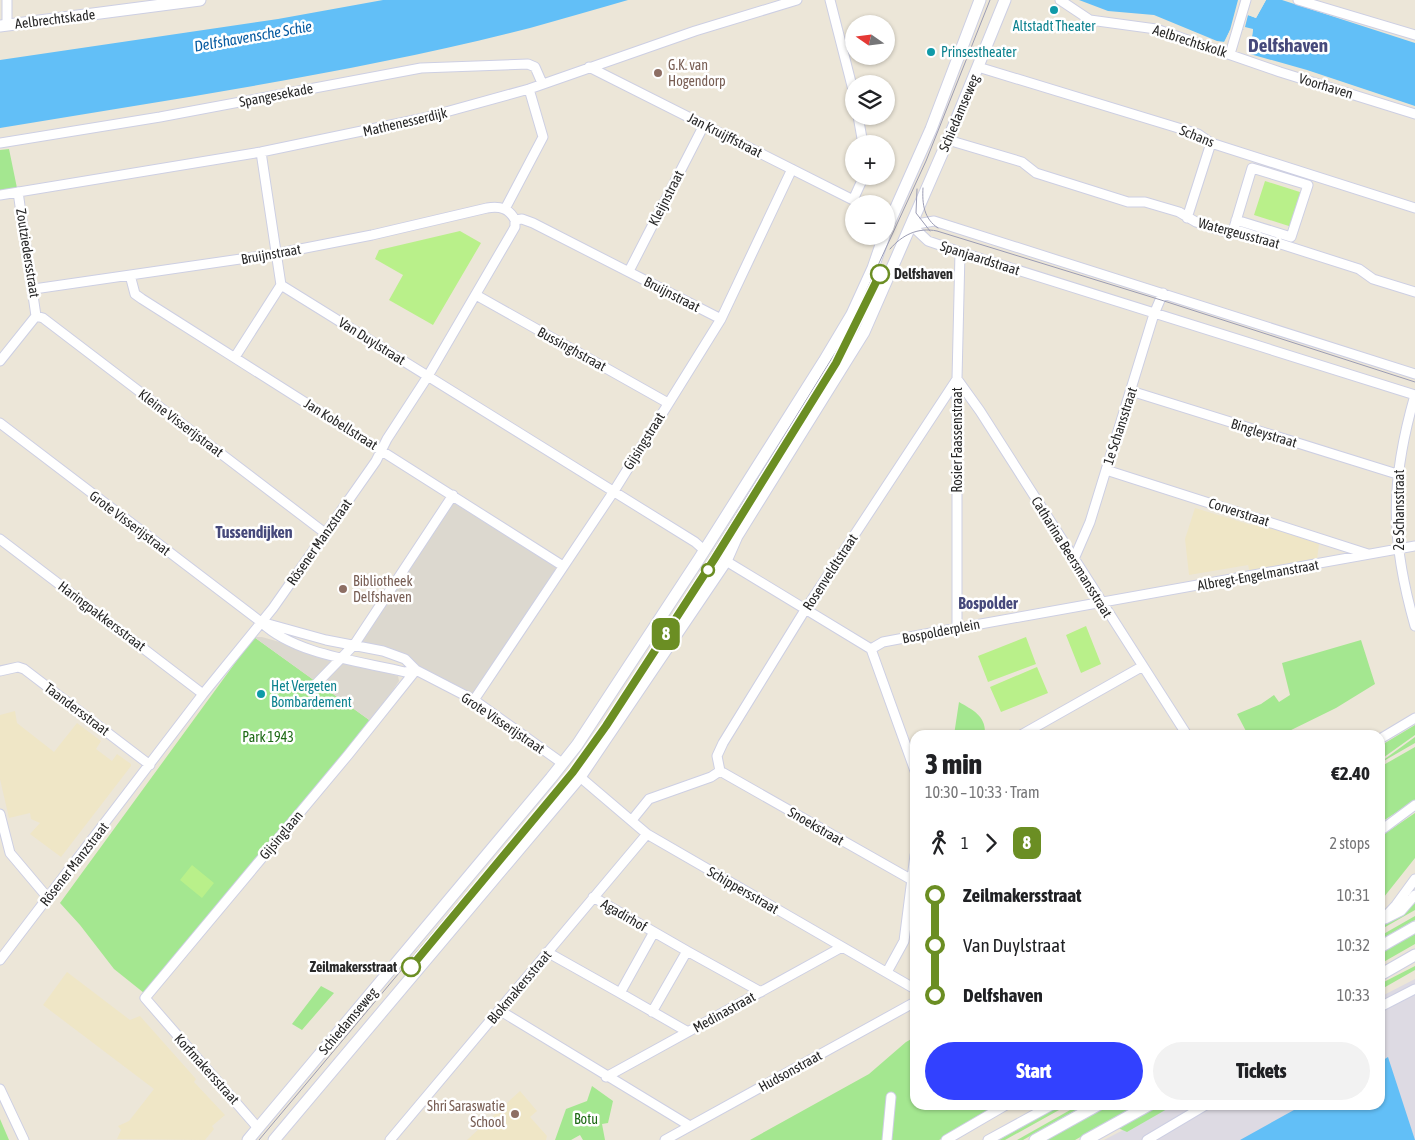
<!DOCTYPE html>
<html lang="en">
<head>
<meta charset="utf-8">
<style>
  :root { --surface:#fff; --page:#f2f2f2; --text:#202124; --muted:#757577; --accent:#3241ff }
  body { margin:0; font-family:"Asap Condensed",sans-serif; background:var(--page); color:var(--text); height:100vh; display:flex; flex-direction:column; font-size:19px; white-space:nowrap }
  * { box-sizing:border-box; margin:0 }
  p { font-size:16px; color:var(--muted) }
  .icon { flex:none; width:28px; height:28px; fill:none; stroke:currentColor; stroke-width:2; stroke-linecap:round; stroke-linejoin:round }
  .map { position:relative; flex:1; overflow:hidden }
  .side { position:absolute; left:910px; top:730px; width:475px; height:380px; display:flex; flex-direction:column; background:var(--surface); border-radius:15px; box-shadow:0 1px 4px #0004 }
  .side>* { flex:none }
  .badge { padding:0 10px; border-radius:8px; font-size:18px; line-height:32px }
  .needle { width:32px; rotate:284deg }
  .buttons { position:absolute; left:845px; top:15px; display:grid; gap:10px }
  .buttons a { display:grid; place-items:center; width:50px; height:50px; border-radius:50%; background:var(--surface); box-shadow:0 1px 4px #0004; font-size:25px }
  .map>.badge { position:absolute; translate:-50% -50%; box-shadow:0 0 0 2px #fff }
  .legs { display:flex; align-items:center; gap:8px; height:55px; padding:0 15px; font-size:16px }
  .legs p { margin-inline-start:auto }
  .overview { display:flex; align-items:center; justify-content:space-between; height:85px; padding:0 15px }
  h1 { font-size:28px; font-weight:800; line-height:38px }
  .button { display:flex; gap:10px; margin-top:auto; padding:10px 15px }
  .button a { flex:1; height:58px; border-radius:30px; background:var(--accent); color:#fff; font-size:20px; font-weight:800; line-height:58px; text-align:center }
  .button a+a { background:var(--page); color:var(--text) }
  ul { padding:0 15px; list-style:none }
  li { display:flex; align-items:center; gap:18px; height:50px; font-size:19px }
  li i { display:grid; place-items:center; width:8px; height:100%; margin:0 6px; background:currentColor }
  li i::after { content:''; width:12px; height:12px; margin:-6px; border:4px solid; border-radius:50%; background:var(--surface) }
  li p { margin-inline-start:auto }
  li:first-child i { background:linear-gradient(#0000 50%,currentColor 0) }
  li:last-child i { background:linear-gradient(currentColor 50%,#0000 0) }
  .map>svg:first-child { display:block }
  .industrial { fill:#dddae3 }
  .education { fill:#efe6c6 }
  .green { fill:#a4e790 }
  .pitch { fill:#b9f08a }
  .plaza { fill:#dcd8cf }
  .water { fill:#62bff7 }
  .pier { fill:#ece6d8 }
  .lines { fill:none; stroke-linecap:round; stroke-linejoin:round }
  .street-casing { stroke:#cdcfe3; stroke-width:11 }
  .secondary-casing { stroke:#cdcfe3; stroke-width:13 }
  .street { stroke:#fff; stroke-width:9 }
  .secondary { stroke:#fff; stroke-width:11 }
  .tram { stroke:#9b9cb4; stroke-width:1 }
  .line-1-casing { stroke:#fff; stroke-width:11 }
  .line-1 { stroke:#6b8e23; stroke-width:8 }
  .culture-dot { fill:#0f9aa8; stroke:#fff; stroke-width:2 }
  .education-dot { fill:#8d6e63; stroke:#fff; stroke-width:2 }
  .stop-1-dot { fill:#fff; stroke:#6b8e23; stroke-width:2.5 }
  .labels { text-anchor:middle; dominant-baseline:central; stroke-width:5; stroke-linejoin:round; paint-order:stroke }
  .street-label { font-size:14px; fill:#282828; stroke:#fff }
  .culture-label { font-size:14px; fill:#0d838f; stroke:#fff; text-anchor:start }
  .education-label { font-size:14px; fill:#785e54; stroke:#fff; text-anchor:start }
  .stop-label { font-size:14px; font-weight:bold; fill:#282828; stroke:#fff; text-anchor:start }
  .park-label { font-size:14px; fill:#1c6914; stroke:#fff }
  .water-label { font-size:15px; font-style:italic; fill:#0459a0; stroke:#fff }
  .quarter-label { font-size:16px; font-weight:bold; fill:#46497b; stroke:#fff }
  .district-label { font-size:19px; font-weight:bold; fill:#46497b; stroke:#fff }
</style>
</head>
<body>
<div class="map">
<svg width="1415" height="1140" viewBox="0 0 1415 1140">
  <rect width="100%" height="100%" fill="#ece6d8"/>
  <path class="industrial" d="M1415 979V1140H1104L1171 1105H1380V997Z"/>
  <path class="education" d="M1195 508 1251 525 1253 520 1319 544 1317 559 1250 573 1248 565 1189 575 1185 539Z
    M15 711 17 723 54 752 77 723 101 741 96 749 112 761 117 754 131 764V766L61 857 30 834 40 823 31 819 30 813 9 818 0 779V715Z
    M67 972 130 1020 140 1016 196 1079 194 1082 225 1115 212 1126 214 1129 205 1140 117 1139 121 1130 118 1126 129 1121 154 1089 43 1005Z
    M520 1091 537 1111 530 1117 547 1136 546 1140H467Z"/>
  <path class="green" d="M9 149 17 188 0 191V150Z
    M254 637 372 722 144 993 114 969 80 925 60 903Z
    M1361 640 1375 684 1336 708 1281 735H1248L1237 714 1261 704 1274 695 1279 702 1290 695 1282 663Z
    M959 702C973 710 986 716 985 734L954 735Z
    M1415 725V735L1380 760V746Z
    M1415 737V743L1382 762V761Z
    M1415 747V800L1380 823V767Z
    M1415 813V858L1380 902V837Z
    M1415 903V910L1380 930V926L1405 912Z
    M1415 916V920L1380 940V936Z
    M1415 932V944L1380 964V951Z
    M1415 966V970L1380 990V984Z
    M321 986 334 993 302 1030 292 1024Z
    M915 1037V1105H1002L939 1140H750L869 1074 906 1042Z
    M592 1086 613 1101 608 1123 602 1124 605 1140H583L580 1135 571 1140H555L566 1109 587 1101Z
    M1061 1105H1068L1005 1140H999Z
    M1079 1105H1085L1023 1140H1017Z
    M1107 1105H1138L1075 1140H1045Z
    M1159 1105H1174L1127 1132 1118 1128Z
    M0 1119 9 1140H0Z"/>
  <path class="pitch" d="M1265 181 1303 193 1292 227 1254 215Z
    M460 231 481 243 433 325 389 300 403 275 375 259 379 250Z
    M1086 626 1101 664 1081 673 1066 635Z
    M1026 637 1036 664 988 682 978 656Z
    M1037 667 1048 693 1001 712 990 687Z
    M192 865 214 883 202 898 180 880Z"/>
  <path class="plaza" d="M453 495 563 566 474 700 405 659 354 645Z
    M254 637H262L398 676 399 681 372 722Z"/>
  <path class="water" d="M383 0H628C596 9 563 19 530 28 356 73 177 98 0 128V60L278 19Z
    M1079 0H1238V4L1248 15 1256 18 1266 0H1282L1415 43V106L1307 70 1250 54 1253 29H1251L1230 30 1225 42 1217 41 1154 15 1108 11Z
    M1388 1057 1415 1140H1240L1303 1105H1380V1062Z"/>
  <path class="pier" d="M1238 0H1241L1239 10 1254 14 1263 0H1266L1256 18 1248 15 1245 27 1253 29 1249 57 1247 54 1250 32 1234 26 1227 43 1223 44 1230 30Z"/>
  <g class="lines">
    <defs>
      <path id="street" d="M7 0V25
        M830 0 854 94
        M1060 0 1090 20 1156 29 1280 72 1415 114
        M1298 0 1415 35
        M1230 54 1246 0
        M589 67 861 204
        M978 67 1198 134 1211 143 1415 208
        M858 116 863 144
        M948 140 1022 162 1036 173 1090 190 1128 202H1145L1179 212 1196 222 1223 231H1240L1359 269 1373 279 1415 292
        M0 143 160 117 421 68 528 64 535 67 542 83
        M261 152 281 285 695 542 704 550
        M0 195 261 152 424 118 529 89 695 31 797 0
        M853 200 864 176
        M505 209 543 137 529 89
        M1187 218 1211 143
        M515 220 522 219 533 223 721 319
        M911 225 928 241 960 252 1415 395C1390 482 1390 538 1415 626
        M911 225 934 221 1415 374
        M1233 231 1252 168 1308 185 1291 237 1236 220
        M629 271 704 125
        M130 275 135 294 142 299 563 566
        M476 295 668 403
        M36 316 43 318 325 533
        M235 357 281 285
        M0 361 36 316 18 192
        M1131 391 1397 474
        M0 423 261 622
        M1106 470 1368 554
        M0 539 203 694
        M1074 559 1090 522 1154 314 1163 293
        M726 561 871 649
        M957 628V379L960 252
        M871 649 883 642 936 632 1415 546
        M871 649 915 771
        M416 670 405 672C360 661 295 655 261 622L326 640 383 651 405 659 416 670 474 700 562 763
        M0 671 18 667 24 669 150 765
        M316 684 354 645 453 495
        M474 700 614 491 721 319 792 169
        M1021 735 1143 666
        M1380 739 1415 718
        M720 771 717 756 723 743 805 610 957 379 980 411 1187 735
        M720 771 912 880
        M580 777 647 834 915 989
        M0 814 10 853 48 898
        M632 820 649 799 711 777 720 771
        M1380 831 1415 805
        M593 897 654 932
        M1385 919 1401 911 1415 895
        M1382 920 1396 905 1415 879
        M687 951 761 992
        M547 952 620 993
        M0 960 203 694 273 608 376 461 387 439 428 376 515 227V220C509 208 500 206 487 208L372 235 275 254 34 289
        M887 972 904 941 915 855
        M1380 1007 1415 989
        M499 1010 690 1126
        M652 1012 687 951 654 932 620 993 688 1032
        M606 1077 842 947
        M0 1089 24 1140
        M258 1128 145 998 348 755 416 670
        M390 1140 647 834
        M665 1140 915 1002
        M887 1140 891 1097
        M946 1140 1006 1105
        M988 1140 1052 1105
        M1147 1140 1206 1105"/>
      <path id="secondary" d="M0 26 200 0
        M886 230 931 129 980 0
        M1380 947 1415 927
        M1380 975 1415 955
        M248 1140 551 778 577 745 699 559 824 361 852 314 873 268 884 236
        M274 1140 580 777 726 561 737 536 864 332 948 140 1005 0
        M1035 1140 1098 1105
        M1086 1140 1149 1105"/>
    </defs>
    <use href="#street" class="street-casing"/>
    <use href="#secondary" class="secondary-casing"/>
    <use href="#street" class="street"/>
    <use href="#secondary" class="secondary"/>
    <path class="tram" d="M923 188C922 204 924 219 938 228
      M917 189 916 213 930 231
      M890 249C902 235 918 227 937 231L1161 300 1415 382
      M259 1140 570 769 587 747 711 555 845 337 926 161 990 0"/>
  </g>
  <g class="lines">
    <defs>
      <path id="line-1" d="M411 967 573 772 606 726 715 558 836 363 880 274"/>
    </defs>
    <use href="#line-1" class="line-1-casing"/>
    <use href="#line-1" class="line-1"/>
  </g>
  <g class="culture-dot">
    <circle cx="1054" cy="10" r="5"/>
    <circle cx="931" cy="52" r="5"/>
    <circle cx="261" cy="694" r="5"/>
  </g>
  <g class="education-dot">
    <circle cx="658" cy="73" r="5"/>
    <circle cx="343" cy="589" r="5"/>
    <circle cx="515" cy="1114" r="5"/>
  </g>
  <g class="stop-1-dot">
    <circle cx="880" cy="274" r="9"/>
    <circle cx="708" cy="570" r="6"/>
    <circle cx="411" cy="967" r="9"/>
  </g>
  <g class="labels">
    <g class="street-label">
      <text transform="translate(55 19) rotate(-7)">Aelbrechtskade</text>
      <text transform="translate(1190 41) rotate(18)">Aelbrechtskolk</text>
      <text transform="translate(1326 86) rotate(17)">Voorhaven</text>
      <text transform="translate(276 95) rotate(-11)">Spangesekade</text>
      <text transform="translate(959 113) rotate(-67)">Schiedamseweg</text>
      <text transform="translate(405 122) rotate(-13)">Mathenesserdijk</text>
      <text transform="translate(725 135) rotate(27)">Jan Kruijffstraat</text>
      <text transform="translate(1197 136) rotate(22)">Schans</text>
      <text transform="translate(666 198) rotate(-63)">Kleijnstraat</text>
      <text transform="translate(1239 233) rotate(15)">Watergeusstraat</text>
      <text transform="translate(28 253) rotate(81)">Zoutziedersstraat</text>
      <text transform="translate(271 254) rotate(-10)">Bruijnstraat</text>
      <text transform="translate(980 258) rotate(18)">Spanjaardstraat</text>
      <text transform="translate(672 294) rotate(27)">Bruijnstraat</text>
      <text transform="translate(372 341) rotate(32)">Van Duylstraat</text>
      <text transform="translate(572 349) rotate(29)">Bussinghstraat</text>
      <text transform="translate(181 423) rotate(37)">Kleine Visserijstraat</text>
      <text transform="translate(341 424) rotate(32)">Jan Kobellstraat</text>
      <text transform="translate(1120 426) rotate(-72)">1e Schansstraat</text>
      <text transform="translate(1264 433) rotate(17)">Bingleystraat</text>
      <text transform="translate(957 440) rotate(-90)">Rosier Faassenstraat</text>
      <text transform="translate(644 441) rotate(-58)">Gijsingstraat</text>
      <text transform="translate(1399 510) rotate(-90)">2e Schansstraat</text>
      <text transform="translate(1239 512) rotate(18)">Corverstraat</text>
      <text transform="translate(130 523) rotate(37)">Grote Visserijstraat</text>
      <text transform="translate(319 542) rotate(-55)">Rösener Manzstraat</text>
      <text transform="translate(1072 557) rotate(58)">Catharina Beersmansstraat</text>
      <text transform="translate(830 572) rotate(-57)">Rosenveldtstraat</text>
      <text transform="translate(1258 575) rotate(-10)">Albregt-Engelmanstraat</text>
      <text transform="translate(102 616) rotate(37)">Haringpakkersstraat</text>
      <text transform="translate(941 631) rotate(-11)">Bospolderplein</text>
      <text transform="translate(77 709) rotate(37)">Taandersstraat</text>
      <text transform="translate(503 723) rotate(34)">Grote Visserijstraat</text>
      <text transform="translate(816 826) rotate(30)">Snoekstraat</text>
      <text transform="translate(281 835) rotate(-50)">Gijsinglaan</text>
      <text transform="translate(74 864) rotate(-52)">Rösener Manzstraat</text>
      <text transform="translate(743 890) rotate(30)">Schippersstraat</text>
      <text transform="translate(624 915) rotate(30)">Agadirhof</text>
      <text transform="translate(519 987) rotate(-50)">Blokmakersstraat</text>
      <text transform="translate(724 1012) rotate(-29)">Medinastraat</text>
      <text transform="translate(348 1021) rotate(-50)">Schiedamseweg</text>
      <text transform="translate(207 1069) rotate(48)">Korfmakersstraat</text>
      <text transform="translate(790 1071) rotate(-29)">Hudsonstraat</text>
    </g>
    <g class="culture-label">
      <text x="1054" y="26" text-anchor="middle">Altstadt Theater</text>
      <text x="941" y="52">Prinsestheater</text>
      <text x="271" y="686">Het Vergeten<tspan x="271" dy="16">Bombardement</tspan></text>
    </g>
    <g class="education-label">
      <text x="668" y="65">G.K. van<tspan x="668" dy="16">Hogendorp</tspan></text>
      <text x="353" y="581">Bibliotheek<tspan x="353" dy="16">Delfshaven</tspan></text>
      <text x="505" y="1106" text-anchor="end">Shri Saraswatie<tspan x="505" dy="16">School</tspan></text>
    </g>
    <g class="stop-label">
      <text x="894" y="274">Delfshaven</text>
      <text x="397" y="967" text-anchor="end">Zeilmakersstraat</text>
    </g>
    <g class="park-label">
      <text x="268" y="737">Park 1943</text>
      <text x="586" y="1119">Botu</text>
    </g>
    <g class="water-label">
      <text transform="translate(253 36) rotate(-10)">Delfshavensche Schie</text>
    </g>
    <g class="quarter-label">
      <text x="254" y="532">Tussendijken</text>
      <text x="988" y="603">Bospolder</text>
    </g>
    <g class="district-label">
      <text x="1288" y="45">Delfshaven</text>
    </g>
  </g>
</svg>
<div class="buttons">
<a><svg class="needle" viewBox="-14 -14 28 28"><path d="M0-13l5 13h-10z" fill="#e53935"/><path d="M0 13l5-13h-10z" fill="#757577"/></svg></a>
<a><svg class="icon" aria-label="layers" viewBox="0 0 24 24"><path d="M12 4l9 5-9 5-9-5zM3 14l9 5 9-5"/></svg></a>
<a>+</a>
<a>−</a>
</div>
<b class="badge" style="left:666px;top:634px;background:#6b8e23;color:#fff">8</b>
<section class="side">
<div class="overview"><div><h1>3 min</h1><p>10:30 – 10:33 · Tram</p></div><b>€2.40</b></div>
<div class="legs"><svg class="icon" aria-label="walk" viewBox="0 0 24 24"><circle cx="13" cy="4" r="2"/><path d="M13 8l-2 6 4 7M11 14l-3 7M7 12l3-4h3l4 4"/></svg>1<svg class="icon" aria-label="forward" viewBox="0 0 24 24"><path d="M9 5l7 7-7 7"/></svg><b class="badge" style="background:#6b8e23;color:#fff">8</b><p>2 stops</p></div>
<ul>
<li><i style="color:#6b8e23"></i><b>Zeilmakersstraat</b><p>10:31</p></li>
<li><i style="color:#6b8e23"></i><span>Van Duylstraat</span><p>10:32</p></li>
<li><i style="color:#6b8e23"></i><b>Delfshaven</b><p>10:33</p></li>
</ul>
<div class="button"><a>Start</a><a>Tickets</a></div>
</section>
</div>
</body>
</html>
